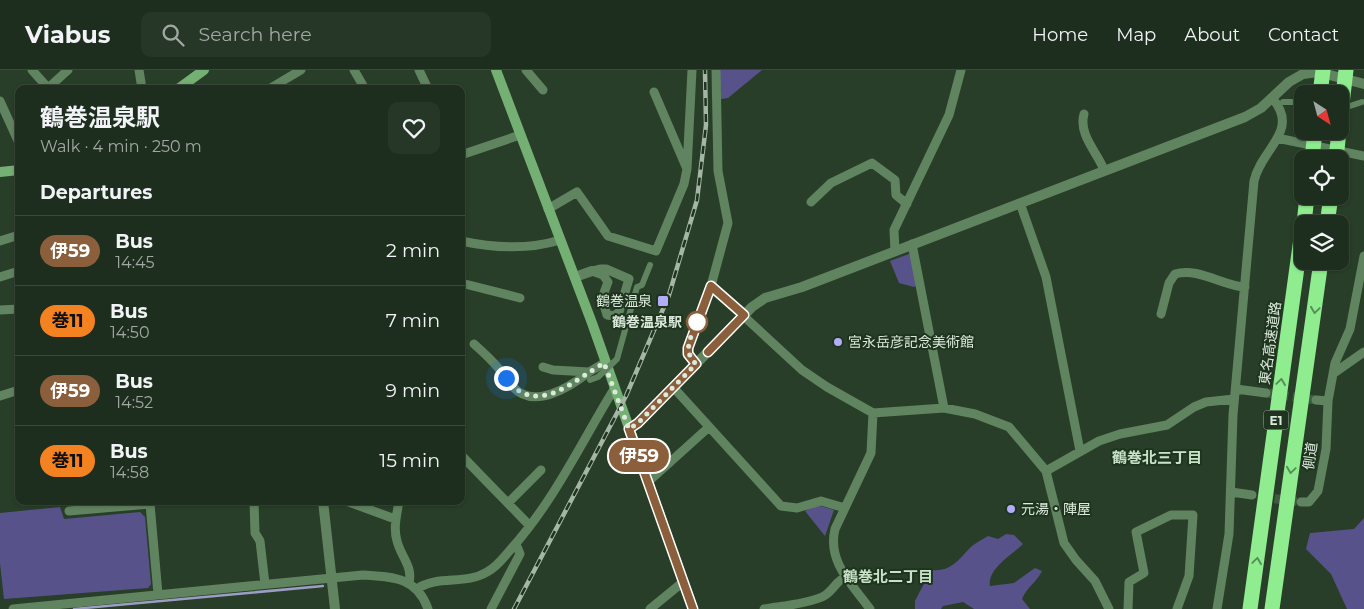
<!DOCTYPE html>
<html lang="en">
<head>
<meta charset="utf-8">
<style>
  :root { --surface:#1e2e1e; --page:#263627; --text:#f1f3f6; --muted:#a1a8a4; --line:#3c4a3c }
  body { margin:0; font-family:Montserrat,"Noto Sans JP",sans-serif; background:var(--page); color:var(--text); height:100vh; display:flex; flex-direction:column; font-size:19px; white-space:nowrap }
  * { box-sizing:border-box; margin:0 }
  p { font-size:16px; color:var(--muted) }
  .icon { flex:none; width:28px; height:28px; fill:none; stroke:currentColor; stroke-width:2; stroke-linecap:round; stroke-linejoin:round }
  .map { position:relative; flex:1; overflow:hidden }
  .drawer { position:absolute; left:15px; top:15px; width:450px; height:420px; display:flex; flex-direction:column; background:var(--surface); border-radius:10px; box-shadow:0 1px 4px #0004,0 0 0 1px var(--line) }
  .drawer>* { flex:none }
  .badge { padding:0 10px; border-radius:16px; font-size:18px; line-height:32px }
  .needle { width:32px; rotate:144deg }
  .controls { position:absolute; left:1294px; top:15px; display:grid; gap:10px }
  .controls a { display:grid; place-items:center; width:55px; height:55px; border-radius:10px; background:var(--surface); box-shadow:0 1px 4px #0004,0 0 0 1px var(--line); font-size:25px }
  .you { position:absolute; width:25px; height:25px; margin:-12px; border:4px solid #fff; border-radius:50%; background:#1a73e8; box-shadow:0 0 0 8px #1a73e833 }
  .map>.badge { position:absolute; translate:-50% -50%; box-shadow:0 0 0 2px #fff }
  h2 { padding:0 25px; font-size:19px; line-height:45px }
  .round { display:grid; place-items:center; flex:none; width:52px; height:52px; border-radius:10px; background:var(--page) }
  .head { display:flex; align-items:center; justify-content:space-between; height:85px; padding:0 25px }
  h1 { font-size:24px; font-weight:700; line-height:38px }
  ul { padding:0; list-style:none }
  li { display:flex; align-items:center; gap:15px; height:70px; padding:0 25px; border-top:1px solid var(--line) }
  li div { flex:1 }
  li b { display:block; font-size:19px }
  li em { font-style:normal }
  li .badge { min-width:55px; font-weight:700; text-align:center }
  header { display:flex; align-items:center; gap:30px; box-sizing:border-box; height:70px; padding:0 25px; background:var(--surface); border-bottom:1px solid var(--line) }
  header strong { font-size:24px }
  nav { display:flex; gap:28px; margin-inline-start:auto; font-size:18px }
  .search { width:350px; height:45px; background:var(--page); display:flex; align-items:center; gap:12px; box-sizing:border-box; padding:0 18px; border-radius:10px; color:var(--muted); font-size:19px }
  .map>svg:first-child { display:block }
  .green { fill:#58528a }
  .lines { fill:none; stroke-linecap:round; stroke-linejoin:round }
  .stream { stroke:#9c9cc5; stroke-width:2.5 }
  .minor-tunnel { stroke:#435843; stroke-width:9; stroke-dasharray:9 4.5; stroke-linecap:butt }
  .pedestrian { stroke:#60845f; stroke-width:6 }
  .minor { stroke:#60845f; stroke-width:9 }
  .tertiary { stroke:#60845f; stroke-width:10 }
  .secondary { stroke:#74af73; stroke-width:10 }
  .motorway { stroke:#8fed90; stroke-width:15 }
  .rail-casing { stroke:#a6b6a6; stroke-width:4.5 }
  .rail { stroke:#1e341e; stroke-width:2.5; stroke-dasharray:8; stroke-linecap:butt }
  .pedestrian-bridge { stroke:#60845f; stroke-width:6 }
  .motorway-bridge { stroke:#8fed90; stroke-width:15 }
  .oneway { stroke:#569057 }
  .line-casing { stroke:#fff; stroke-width:11 }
  .line { stroke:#8b5e3c; stroke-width:8 }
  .walk { stroke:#dceadc; stroke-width:5; stroke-dasharray:0 9 }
  .poi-dot { fill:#b3adf9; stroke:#1e341e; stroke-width:2 }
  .stop-dot { fill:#fff; stroke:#8b5e3c; stroke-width:2.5 }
  .labels { text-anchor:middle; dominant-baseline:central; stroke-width:4; stroke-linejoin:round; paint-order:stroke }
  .shield { fill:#1e341e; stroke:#a3b3a3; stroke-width:1 }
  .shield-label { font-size:12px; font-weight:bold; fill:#dceadc }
  .poi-label { font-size:14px; fill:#dceadc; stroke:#1e341e; text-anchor:start }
  .stop-label { font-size:14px; font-weight:bold; fill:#dceadc; stroke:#1e341e; text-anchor:end }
  .street-label { font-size:14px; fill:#dceadc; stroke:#1e341e }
  .neighbourhood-label { font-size:15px; font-weight:bold; fill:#c8e2c7; stroke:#1e341e }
</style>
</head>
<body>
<header>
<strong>Viabus</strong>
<div class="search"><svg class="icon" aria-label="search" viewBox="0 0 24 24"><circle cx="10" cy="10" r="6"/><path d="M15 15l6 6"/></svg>Search here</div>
<nav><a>Home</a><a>Map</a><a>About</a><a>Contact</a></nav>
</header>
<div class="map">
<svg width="1364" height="539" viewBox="0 0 1364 539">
  <rect width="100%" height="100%" fill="#283e28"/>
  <path class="green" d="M719 0H762L728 28 721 29Z
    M909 184 912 186 918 215 914 217 899 213 890 191Z
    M817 435 834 440 825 466 805 441Z
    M60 437 64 449 140 442 145 447 151 514 148 518 4 529 0 493V443Z
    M1364 448V539H1347L1331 504 1306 479 1310 463 1354 459Z
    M1006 464 1014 465 1023 474C1012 485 987 499 990 516L1014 513 1035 498 1042 501C1036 513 1027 517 1022 529L1030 539H974L963 532 943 536 941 539H915V531L931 500C949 502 957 492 968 480 973 474 982 470 988 466L998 469Z"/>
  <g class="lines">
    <path class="stream" d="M74 539 323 516"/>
    <path class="minor-tunnel" d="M1266 323 1316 330
      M1261 427 1301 432"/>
    <path class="pedestrian" d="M1283 32H1302
      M1341 35 1350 36 1362 32"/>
    <path class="minor" d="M32 0 48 18
      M139 0 142 19
      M354 0 365 19
      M419 0 428 19
      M526 0 543 20
      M47 19 68 0
      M269 19 301 0
      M654 22 687 99
      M0 31 19 73
      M1084 44C1078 65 1098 83 1104 100
      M1277 68 1364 86
      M461 85 520 65
      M811 132 831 113 872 93 895 110 896 125 907 134
      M1020 133 1046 207 1080 381
      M548 139 577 122 608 166 656 181 684 114 687 99 692 0
      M0 171 19 165
      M461 171C494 178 528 180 560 170
      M912 174 944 338
      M895 181 894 160 949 45 961 0
      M600 199H606L629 209 619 242 614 246 607 245 602 228 608 212 603 205 592 201Z
      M0 207 19 201
      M461 213 520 228
      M711 216 802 300 827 317 873 343 944 338 975 344 1009 357 1046 401 1064 473 1076 490 1095 511 1109 539
      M0 240 19 239
      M1161 244 1169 213 1175 204C1198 197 1223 216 1245 217
      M474 274C483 282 492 290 499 299 504 304 508 312 513 317 534 340 570 317 589 302
      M696 294 689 284V273L711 216 728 153 718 101 716 0
      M543 297 553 300 589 302 604 293
      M1334 303 1364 282
      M673 317 781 436 797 438 821 431 845 438
      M1236 319 1266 323
      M0 326 19 320
      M1316 330 1328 331
      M461 385 530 456
      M1046 401 1099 371 1120 364 1167 355 1194 337 1206 332 1234 329
      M648 412 709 357
      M1231 422 1252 425
      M254 431 255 463 260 471 265 514
      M346 431 395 449
      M399 431C397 444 393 458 397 471 401 487 413 496 409 513
      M1301 432H1309L1318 421 1326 379 1328 331 1335 293 1350 259 1364 186
      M508 433 541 400
      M69 441 150 434 158 524
      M418 518C439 505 466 515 487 502 497 497 504 487 511 479 554 431 581 373 614 319
      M13 539 363 505C393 507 417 507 428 539
      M491 539 520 484 516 474
      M650 539 683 512
      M764 539C782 536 806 534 822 527 833 522 836 510 846 507
      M870 539C852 514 827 492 835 459L871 383 873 343
      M1128 539 1129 512 1144 503 1136 462 1171 445H1193L1189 506 1177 539
      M1217 539 1229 464 1233 345 1254 111C1261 79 1300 61 1273 29"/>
    <path class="tertiary" d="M575 207 592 201
      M629 359 638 353 752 237 765 228 802 217 1245 47 1261 38 1289 12 1303 4 1318 2 1364 14
      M323 431 335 539"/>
    <path class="secondary" d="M496 0 592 253 693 539
      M178 19 204 0
      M0 102 19 100"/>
    <path class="motorway" d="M1304 154 1307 126
      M1327 154 1331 126
      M1250 539 1302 161
      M1272 539 1321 191"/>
    <defs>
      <path id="rail" d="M514 539 626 326 669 225 697 130 706 55 705 0"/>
    </defs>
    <use href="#rail" class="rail-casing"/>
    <use href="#rail" class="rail"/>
    <path class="pedestrian-bridge" d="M590 310 598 307 617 289 637 217 642 215 650 195"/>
    <path class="motorway-bridge" d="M1320 24 1323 0
      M1340 51 1346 0
      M1312 89 1315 61
      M1336 89 1339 61"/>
  </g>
  <defs><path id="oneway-chevron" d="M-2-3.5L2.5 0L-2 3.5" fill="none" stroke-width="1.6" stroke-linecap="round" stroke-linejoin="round" transform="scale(1.25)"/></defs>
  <g class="oneway">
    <use href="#oneway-chevron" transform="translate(1315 240) rotate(98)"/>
    <use href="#oneway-chevron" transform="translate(1281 312) rotate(-82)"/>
    <use href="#oneway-chevron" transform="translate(1291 400) rotate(98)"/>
    <use href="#oneway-chevron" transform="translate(1257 491) rotate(-82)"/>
  </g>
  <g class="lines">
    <defs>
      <path id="line" d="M693 539 629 359 638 353 696 294 688 284V278L711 216 744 245 708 282"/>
    </defs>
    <use href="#line" class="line-casing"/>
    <use href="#line" class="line"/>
    <path class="walk" d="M506 308C536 349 574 310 604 293L629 359 638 353 696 294C682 281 691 267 697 252"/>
  </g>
  <g class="poi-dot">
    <rect x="657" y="225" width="12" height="12" rx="2.5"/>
    <circle cx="838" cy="272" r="5"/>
    <circle cx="1011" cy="439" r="5"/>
  </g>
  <circle class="stop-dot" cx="697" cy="252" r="10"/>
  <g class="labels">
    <rect class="shield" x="1263.5" y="340.5" width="25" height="19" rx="4"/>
    <g class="shield-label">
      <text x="1276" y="350">E1</text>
    </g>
    <g class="poi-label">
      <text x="652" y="231" text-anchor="end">鶴巻温泉</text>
      <text x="848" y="272">宮永岳彦記念美術館</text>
      <text x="1021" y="439">元湯・陣屋</text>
    </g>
    <g class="stop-label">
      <text x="682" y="252">鶴巻温泉駅</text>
    </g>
    <g class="street-label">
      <text transform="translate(1270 273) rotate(-82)">東名高速道路</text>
      <text transform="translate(1310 386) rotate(-82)">側道</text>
    </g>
    <g class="neighbourhood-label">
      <text x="1157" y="387">鶴巻北三丁目</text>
      <text x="888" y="506">鶴巻北二丁目</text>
    </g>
  </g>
</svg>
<div class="controls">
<a><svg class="needle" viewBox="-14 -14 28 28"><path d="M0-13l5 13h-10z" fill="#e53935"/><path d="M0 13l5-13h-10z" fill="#a1a8a4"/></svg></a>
<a><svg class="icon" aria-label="locate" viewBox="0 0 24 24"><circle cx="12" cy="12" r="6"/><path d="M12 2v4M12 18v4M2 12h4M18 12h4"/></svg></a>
<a><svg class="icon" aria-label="layers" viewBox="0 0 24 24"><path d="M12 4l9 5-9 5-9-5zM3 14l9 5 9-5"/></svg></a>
</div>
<div class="you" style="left:506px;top:308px"></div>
<b class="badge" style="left:639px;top:386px;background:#8b5e3c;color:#fff">伊59</b>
<section class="drawer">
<div class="head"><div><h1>鶴巻温泉駅</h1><p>Walk · 4 min · 250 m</p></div><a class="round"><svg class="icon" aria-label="heart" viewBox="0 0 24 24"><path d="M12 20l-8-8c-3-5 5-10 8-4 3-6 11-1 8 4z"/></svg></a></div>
<h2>Departures</h2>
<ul>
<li><span class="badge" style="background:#8b5e3c;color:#fff">伊59</span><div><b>Bus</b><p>14:45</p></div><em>2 min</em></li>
<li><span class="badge" style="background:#f58220;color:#111">巻11</span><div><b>Bus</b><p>14:50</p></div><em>7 min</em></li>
<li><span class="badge" style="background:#8b5e3c;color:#fff">伊59</span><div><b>Bus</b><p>14:52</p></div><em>9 min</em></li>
<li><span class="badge" style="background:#f58220;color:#111">巻11</span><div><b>Bus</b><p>14:58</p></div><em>15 min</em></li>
</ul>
</section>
</div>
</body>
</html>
